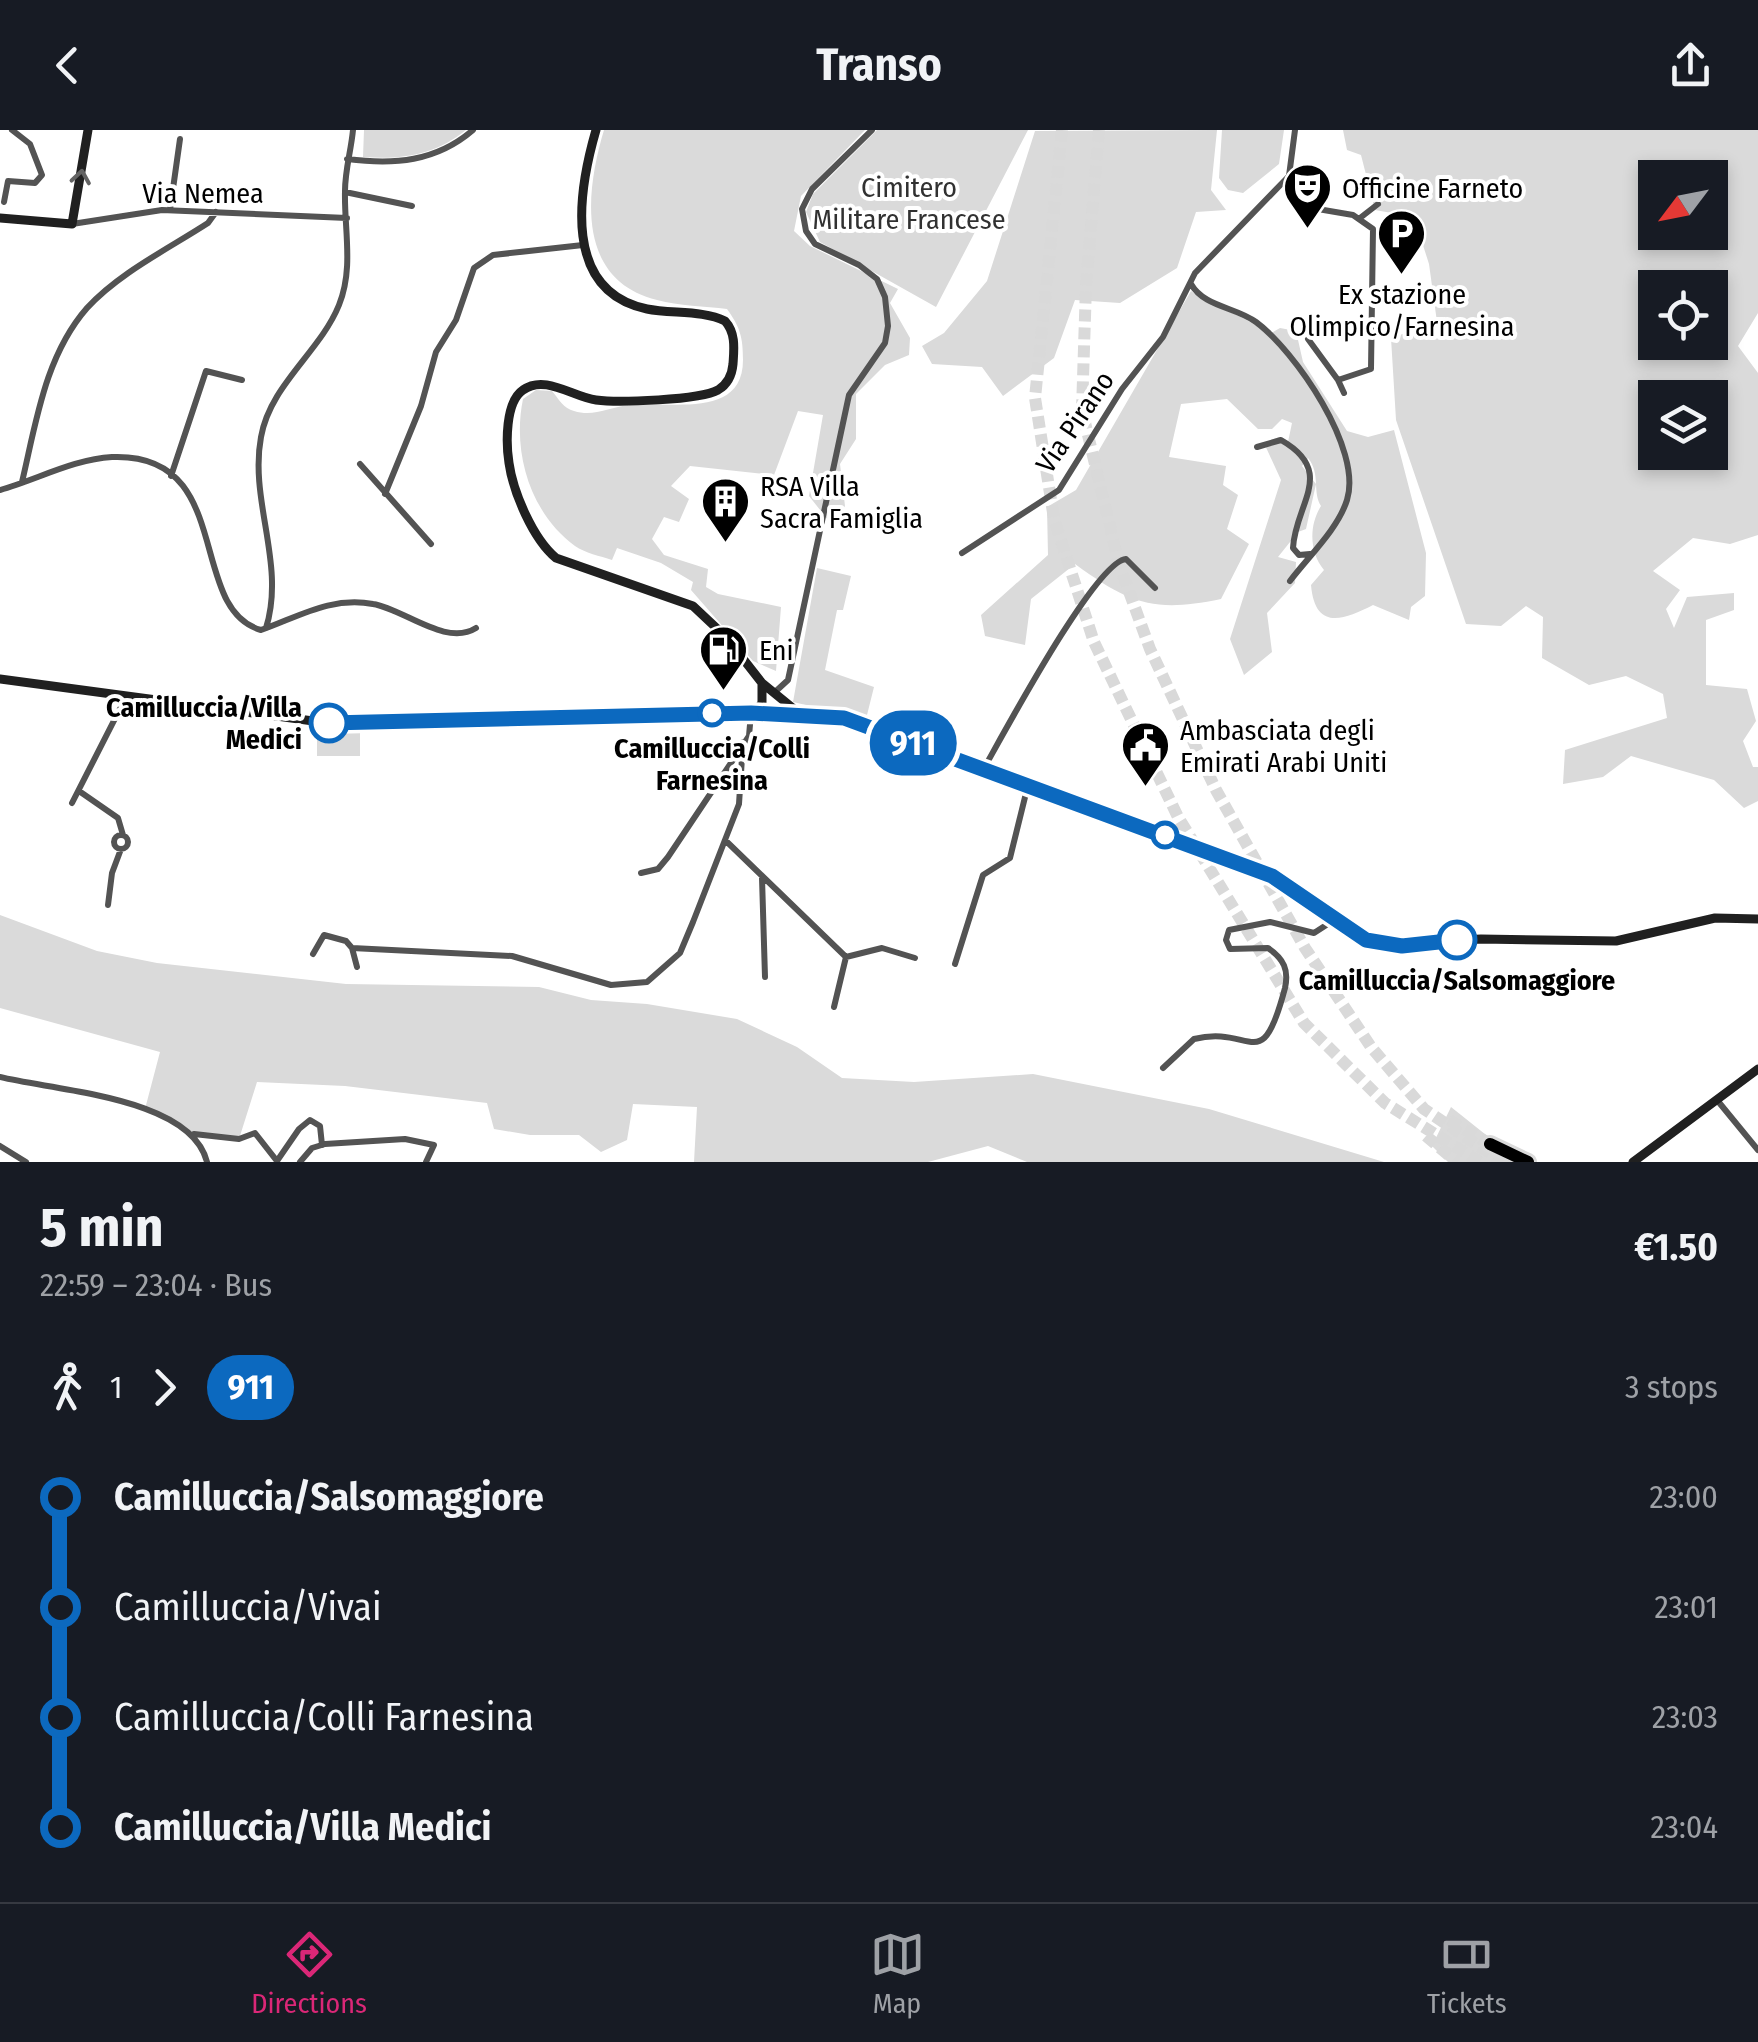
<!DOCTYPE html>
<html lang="en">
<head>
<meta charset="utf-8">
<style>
  :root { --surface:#171b24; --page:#20242c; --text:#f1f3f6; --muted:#9ea1a6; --line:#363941; --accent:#db2777 }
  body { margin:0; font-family:"Fira Sans Condensed",sans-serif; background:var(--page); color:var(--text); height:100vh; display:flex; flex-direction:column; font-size:38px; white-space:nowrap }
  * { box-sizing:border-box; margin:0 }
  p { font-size:32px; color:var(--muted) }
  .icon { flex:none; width:55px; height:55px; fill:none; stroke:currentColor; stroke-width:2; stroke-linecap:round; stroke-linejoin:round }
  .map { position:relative; height:1032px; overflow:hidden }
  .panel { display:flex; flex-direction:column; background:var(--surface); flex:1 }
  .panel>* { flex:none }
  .badge { padding:0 20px; border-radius:32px; font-size:35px; line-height:65px }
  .needle { width:65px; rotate:238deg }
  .fabs { position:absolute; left:1638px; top:30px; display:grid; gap:20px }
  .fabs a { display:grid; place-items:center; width:90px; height:90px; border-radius:0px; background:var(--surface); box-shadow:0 5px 15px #0003; font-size:50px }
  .map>.badge { position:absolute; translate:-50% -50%; box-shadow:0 0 0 5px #fff }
  .legs { display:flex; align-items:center; gap:15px; height:110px; padding:0 40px; font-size:32px }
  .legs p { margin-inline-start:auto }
  .overview { display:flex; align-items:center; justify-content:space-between; height:170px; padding:0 40px }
  h1 { font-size:55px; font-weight:700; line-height:75px }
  ul { padding:0 40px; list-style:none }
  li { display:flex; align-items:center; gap:35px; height:110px; font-size:38px }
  li i { display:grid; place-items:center; width:15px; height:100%; margin:0 12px; background:currentColor }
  li i::after { content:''; width:25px; height:25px; margin:-12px; border:8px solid; border-radius:50%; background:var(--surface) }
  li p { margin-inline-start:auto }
  li:first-child i { background:linear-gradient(#0000 50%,currentColor 0) }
  li:last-child i { background:linear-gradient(currentColor 50%,#0000 0) }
  header { display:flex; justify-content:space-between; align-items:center; height:130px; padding:0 40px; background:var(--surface); font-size:45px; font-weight:700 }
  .menu { display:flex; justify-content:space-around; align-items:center; height:140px; border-top:2px solid var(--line); background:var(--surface); font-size:28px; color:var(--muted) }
  .menu a { display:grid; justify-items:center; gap:5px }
  .menu .selected { color:var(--accent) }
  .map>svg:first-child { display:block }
  .green { fill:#dadada; fill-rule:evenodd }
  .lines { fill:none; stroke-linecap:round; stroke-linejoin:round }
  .highway-tunnel { stroke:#d9d9d9; stroke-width:12; stroke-dasharray:12 6; stroke-linecap:butt }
  .highway-casing { stroke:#dbdbdb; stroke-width:18 }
  .street { stroke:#535353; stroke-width:6 }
  .secondary { stroke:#202020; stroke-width:9 }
  .highway { stroke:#000; stroke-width:12 }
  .oneway { stroke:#636363 }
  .line-1-casing { stroke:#fff; stroke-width:22 }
  .line-1 { stroke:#0c69bf; stroke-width:15 }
  .stop-1-dot { fill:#fff; stroke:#0c69bf; stroke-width:5 }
  .labels { text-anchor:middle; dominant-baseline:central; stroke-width:8; stroke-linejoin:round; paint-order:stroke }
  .park-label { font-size:28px; fill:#313131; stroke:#fff }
  .poi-label { font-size:28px; fill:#000; stroke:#fff; text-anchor:start }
  .street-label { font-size:28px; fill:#000; stroke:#fff }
  .stop-label { font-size:28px; font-weight:bold; fill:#000; stroke:#fff }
</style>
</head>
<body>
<header><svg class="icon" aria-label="back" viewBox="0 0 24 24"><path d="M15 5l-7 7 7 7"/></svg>Transo<svg class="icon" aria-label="share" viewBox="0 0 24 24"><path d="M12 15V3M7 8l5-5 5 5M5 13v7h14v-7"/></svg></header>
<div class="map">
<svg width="1758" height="1032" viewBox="0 0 1758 1032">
  <rect width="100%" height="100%" fill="#fff"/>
  <path class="green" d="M364 0H466C435 25 402 30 363 27Z
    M604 0H865L801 66 794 101 810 116 898 159 890 173 910 208 909 225 885 235 856 264V309L840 334 845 376 832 395 809 366 823 285 798 281 774 345 690 336 671 356 689 369 679 392 664 387 652 409 664 425 708 439 706 457 718 464 781 477 776 541 753 531 691 460 693 452 661 433 617 418 612 430C600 426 585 423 575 416 530 383 512 322 523 269L536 260 552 261C558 268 564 279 574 281 593 287 608 278 628 275 666 270 743 291 743 230 743 207 740 197 727 179 705 176 679 176 657 170 576 150 585 63 604 0Z
    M877 0H1028L936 177 820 112 806 82 813 64Z
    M1217 0 1211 60 1226 80 1196 82 1177 138 1120 173 1075 170 1054 228 1003 266 982 237 932 234 922 216 944 203 987 151 1035 1Z
    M1222 0H1284L1279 34 1243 63 1228 60 1219 48Z
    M1343 0H1758V183L1738 216 1758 243V405L1730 414 1693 408 1653 441 1680 460 1666 479 1674 498 1687 467 1734 463V480L1706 490V555L1747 559 1756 591 1743 611 1753 637H1758V671L1744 678 1714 650 1631 626 1603 647 1563 654 1565 620 1667 588 1663 564 1626 546 1589 555 1542 528 1543 487 1526 476 1501 496 1466 494 1396 290 1391 208 1437 192 1429 134 1414 87 1375 80 1361 25 1347 20ZM1655 48H1710V102H1655ZM1655 158H1710V212H1655ZM1655 268H1710V322H1655Z
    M1191 161C1215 180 1246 184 1268 205L1280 198 1296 201 1303 232 1347 301 1368 307 1394 300 1426 423 1425 466 1411 477 1409 490 1373 475C1342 491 1315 500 1311 455L1324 440C1309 422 1309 395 1321 376 1312 362 1321 344 1308 328L1302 336 1316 354 1306 399 1298 402 1278 427 1296 432 1295 453 1267 483 1272 522 1244 545 1230 509 1281 350 1264 313 1279 307 1288 312 1292 293 1282 289 1272 299H1258L1227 269 1181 274 1169 327 1226 336 1223 355 1238 365 1227 399 1249 414 1221 469C1154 483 1130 474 1075 434L1031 469 1025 515 985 506 981 485 1048 425 1047 377 1076 360Z
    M817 438 851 446 843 480H837L825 540 874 557 866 589 793 572Z
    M317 600 360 601V626H317Z
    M0 785 97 821 157 833 346 854 539 857 591 870 647 874 737 889 797 917 842 948 914 952 1033 944 1209 979 1384 1032H1027L988 1016 928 1032H694L697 977 633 974 627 1010 601 1022 579 1005H530L494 999 487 973 345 956 257 952 239 1009 193 1004 145 979 160 922 0 878Z
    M1451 977 1520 1032H1448L1432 1016Z"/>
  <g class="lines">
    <path class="highway-tunnel" d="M1062 0 1035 268 1054 389 1094 512 1178 687 1304 893 1385 973 1480 1032
      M1099 0 1086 156 1082 280 1119 434 1150 519 1216 660 1305 818 1371 917 1424 979 1503 1032
      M1449 990 1490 1014
      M1426 1006 1457 1032"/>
    <defs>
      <path id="highway" d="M1490 1014 1528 1032"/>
    </defs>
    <use href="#highway" class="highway-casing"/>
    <path class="street" d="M347 29C394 35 436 32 473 0
      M1289 46 1312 78 1353 85 1373 99 1371 239 1338 250 1308 209
      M345 62 412 76
      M4 72 8 51 35 53 42 45 30 14 12 0
      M170 80 180 9
      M1360 88 1378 74
      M72 94 162 80 347 88
      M1191 154C1204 177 1236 177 1256 192 1295 221 1363 319 1347 370 1338 399 1308 427 1290 451
      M1338 250 1344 263
      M1257 317 1281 310C1337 342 1295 374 1293 418L1299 425 1310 424
      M360 334 431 414
      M171 346 206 241 242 250
      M22 352C36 293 45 226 87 178 119 143 168 119 208 93L216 82
      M0 360C36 350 74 329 112 327 236 322 186 479 261 500 298 487 331 466 373 474 404 479 446 517 476 498
      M385 364 421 276 436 222 456 190 474 138 493 125 583 115
      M962 423 1059 360 1122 259 1163 207 1195 143 1289 46 1295 0
      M266 498C286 434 249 371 261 307 270 255 320 222 339 175 354 138 344 99 345 61 345 40 351 21 353 0
      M775 562 788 550 849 265 885 213 888 196 885 167 877 149 859 135 815 114 806 101 802 79 812 59 872 0
      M983 640C1003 605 1095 432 1126 429L1155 458
      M79 661 118 688 123 705
      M72 673 126 567
      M114 712a7 7 0 1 1 14 0a7 7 0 1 1-14 0Z
      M725 710 846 827 834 877
      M641 743 658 739 668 727 749 606 751 583
      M762 748 765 847
      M108 775 112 743 121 719
      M313 824 324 805 346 811 352 818
      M846 827 882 818 915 828
      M955 834 983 745 1010 728 1028 655
      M357 837 352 818 512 826 611 855 647 852 680 823 693 792 739 674 743 612
      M1163 938 1194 909C1253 894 1261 949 1285 858 1289 840 1284 829 1268 818L1230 819 1226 810 1229 800 1270 792 1314 803 1334 790
      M0 947C56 961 191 967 207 1032
      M1717 970 1758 1020
      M194 1004 239 1009 255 1003 277 1031 299 999 310 990 320 996 322 1015
      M0 1016 26 1032
      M300 1032 312 1018 325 1014 405 1009 434 1015 426 1032"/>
    <path class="secondary" d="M596 0C578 62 562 161 647 179 671 184 703 180 725 191 736 203 734 219 733 234 732 245 728 254 718 260 700 270 618 273 596 270 573 267 545 244 523 260 505 272 506 314 509 333 513 362 533 409 556 428L693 476 726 507 762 553 800 584
      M0 88 72 94 88 0
      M0 549 328 593 751 583 848 589 1272 746 1352 803 1379 814 1481 809 1616 811 1715 788 1758 789
      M755 582 762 573V553
      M1633 1032 1758 939"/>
    <use href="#highway" class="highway"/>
  </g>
  <defs><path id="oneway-chevron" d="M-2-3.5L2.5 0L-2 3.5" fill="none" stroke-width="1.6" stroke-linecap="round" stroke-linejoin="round" transform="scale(2.5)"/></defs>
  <use class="oneway" href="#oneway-chevron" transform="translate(81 47) rotate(-81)"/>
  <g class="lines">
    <defs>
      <path id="line-1" d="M329 593 751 583 844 588 1272 746 1366 810 1402 816 1457 810"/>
    </defs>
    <use href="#line-1" class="line-1-casing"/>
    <use href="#line-1" class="line-1"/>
  </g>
  <defs>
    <symbol id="theatre-pin" viewBox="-11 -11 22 30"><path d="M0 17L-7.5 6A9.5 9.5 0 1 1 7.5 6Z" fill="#000" stroke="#fff"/><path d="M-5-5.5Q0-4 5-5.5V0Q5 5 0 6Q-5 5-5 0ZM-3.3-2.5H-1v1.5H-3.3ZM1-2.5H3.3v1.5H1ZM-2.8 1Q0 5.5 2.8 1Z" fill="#fff"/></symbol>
    <symbol id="parking-pin" viewBox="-11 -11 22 30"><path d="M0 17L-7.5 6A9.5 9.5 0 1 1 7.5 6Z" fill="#000" stroke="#fff"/><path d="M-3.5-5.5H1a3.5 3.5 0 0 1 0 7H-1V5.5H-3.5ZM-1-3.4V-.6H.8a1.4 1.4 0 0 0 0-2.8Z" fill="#fff"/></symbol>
    <symbol id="building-pin" viewBox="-11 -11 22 30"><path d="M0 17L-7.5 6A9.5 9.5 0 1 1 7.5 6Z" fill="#000" stroke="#fff"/><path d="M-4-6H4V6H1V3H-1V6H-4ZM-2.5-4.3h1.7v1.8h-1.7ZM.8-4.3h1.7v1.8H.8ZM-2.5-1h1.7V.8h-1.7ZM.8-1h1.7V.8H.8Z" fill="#fff"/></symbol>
    <symbol id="fuel-pin" viewBox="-11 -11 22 30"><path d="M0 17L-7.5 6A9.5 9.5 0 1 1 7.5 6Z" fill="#000" stroke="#fff"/><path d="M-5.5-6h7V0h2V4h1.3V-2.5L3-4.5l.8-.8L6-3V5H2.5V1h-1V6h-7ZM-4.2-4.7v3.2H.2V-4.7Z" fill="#fff"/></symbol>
    <symbol id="civic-pin" viewBox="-11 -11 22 30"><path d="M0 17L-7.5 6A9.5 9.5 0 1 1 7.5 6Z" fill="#000" stroke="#fff"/><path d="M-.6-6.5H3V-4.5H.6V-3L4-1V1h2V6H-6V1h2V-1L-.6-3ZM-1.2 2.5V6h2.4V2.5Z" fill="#fff"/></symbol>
  </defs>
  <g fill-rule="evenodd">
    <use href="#theatre-pin" x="1280" y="30" width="55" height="75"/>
    <use href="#parking-pin" x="1374" y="76" width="55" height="75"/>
    <use href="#building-pin" x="698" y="344" width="55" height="75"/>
    <use href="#fuel-pin" x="696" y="492" width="55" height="75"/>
    <use href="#civic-pin" x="1118" y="588" width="55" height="75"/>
  </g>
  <g class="stop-1-dot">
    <circle cx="712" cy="583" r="12"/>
    <circle cx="329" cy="593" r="18"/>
    <circle cx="1165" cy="705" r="12"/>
    <circle cx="1457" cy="810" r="18"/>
  </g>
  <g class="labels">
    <g class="park-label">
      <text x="909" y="57">Cimitero<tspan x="909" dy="32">Militare Francese</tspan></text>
    </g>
    <g class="poi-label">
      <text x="1342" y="58">Officine Farneto</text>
      <text x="1402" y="164" text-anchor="middle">Ex stazione<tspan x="1402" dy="32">Olimpico/Farnesina</tspan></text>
      <text x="760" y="356">RSA Villa<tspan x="760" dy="32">Sacra Famiglia</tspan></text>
      <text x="759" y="520">Eni</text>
      <text x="1180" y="600">Ambasciata degli<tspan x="1180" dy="32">Emirati Arabi Uniti</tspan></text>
    </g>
    <g class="street-label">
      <text x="203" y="63">Via Nemea</text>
      <text transform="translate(1075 292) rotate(-56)">Via Pirano</text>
    </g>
    <g class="stop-label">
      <text x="302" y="577" text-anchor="end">Camilluccia/Villa<tspan x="302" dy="32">Medici</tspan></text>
      <text x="712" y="618">Camilluccia/Colli<tspan x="712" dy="32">Farnesina</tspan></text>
      <text x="1457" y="850">Camilluccia/Salsomaggiore</text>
    </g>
  </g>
</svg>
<div class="fabs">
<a><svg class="needle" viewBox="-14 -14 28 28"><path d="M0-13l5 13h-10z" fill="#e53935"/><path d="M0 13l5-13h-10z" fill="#9ea1a6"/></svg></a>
<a><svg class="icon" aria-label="locate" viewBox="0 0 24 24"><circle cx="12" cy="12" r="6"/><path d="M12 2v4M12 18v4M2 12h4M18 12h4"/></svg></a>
<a><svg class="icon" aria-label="layers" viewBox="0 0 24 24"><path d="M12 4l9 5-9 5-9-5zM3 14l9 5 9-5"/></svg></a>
</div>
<b class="badge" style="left:913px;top:613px;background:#0c69bf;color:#fff">911</b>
</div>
<section class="panel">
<div class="overview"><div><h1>5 min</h1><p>22:59 – 23:04 · Bus</p></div><b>€1.50</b></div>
<div class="legs"><svg class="icon" aria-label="walk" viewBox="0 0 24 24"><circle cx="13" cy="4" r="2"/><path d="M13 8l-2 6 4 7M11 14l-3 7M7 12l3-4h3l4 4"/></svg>1<svg class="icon" aria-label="forward" viewBox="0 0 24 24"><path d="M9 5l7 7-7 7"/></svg><b class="badge" style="background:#0c69bf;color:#fff">911</b><p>3 stops</p></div>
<ul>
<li><i style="color:#0c69bf"></i><b>Camilluccia/Salsomaggiore</b><p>23:00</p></li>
<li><i style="color:#0c69bf"></i><span>Camilluccia/Vivai</span><p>23:01</p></li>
<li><i style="color:#0c69bf"></i><span>Camilluccia/Colli Farnesina</span><p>23:03</p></li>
<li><i style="color:#0c69bf"></i><b>Camilluccia/Villa Medici</b><p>23:04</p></li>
</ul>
</section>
<nav class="menu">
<a class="selected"><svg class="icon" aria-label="directions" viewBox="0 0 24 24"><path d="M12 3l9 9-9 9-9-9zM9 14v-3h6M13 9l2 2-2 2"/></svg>Directions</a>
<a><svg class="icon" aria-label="map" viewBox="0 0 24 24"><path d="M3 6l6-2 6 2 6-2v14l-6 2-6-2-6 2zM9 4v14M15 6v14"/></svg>Map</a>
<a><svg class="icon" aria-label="tickets" viewBox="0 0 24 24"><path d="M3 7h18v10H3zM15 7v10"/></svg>Tickets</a>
</nav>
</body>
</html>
